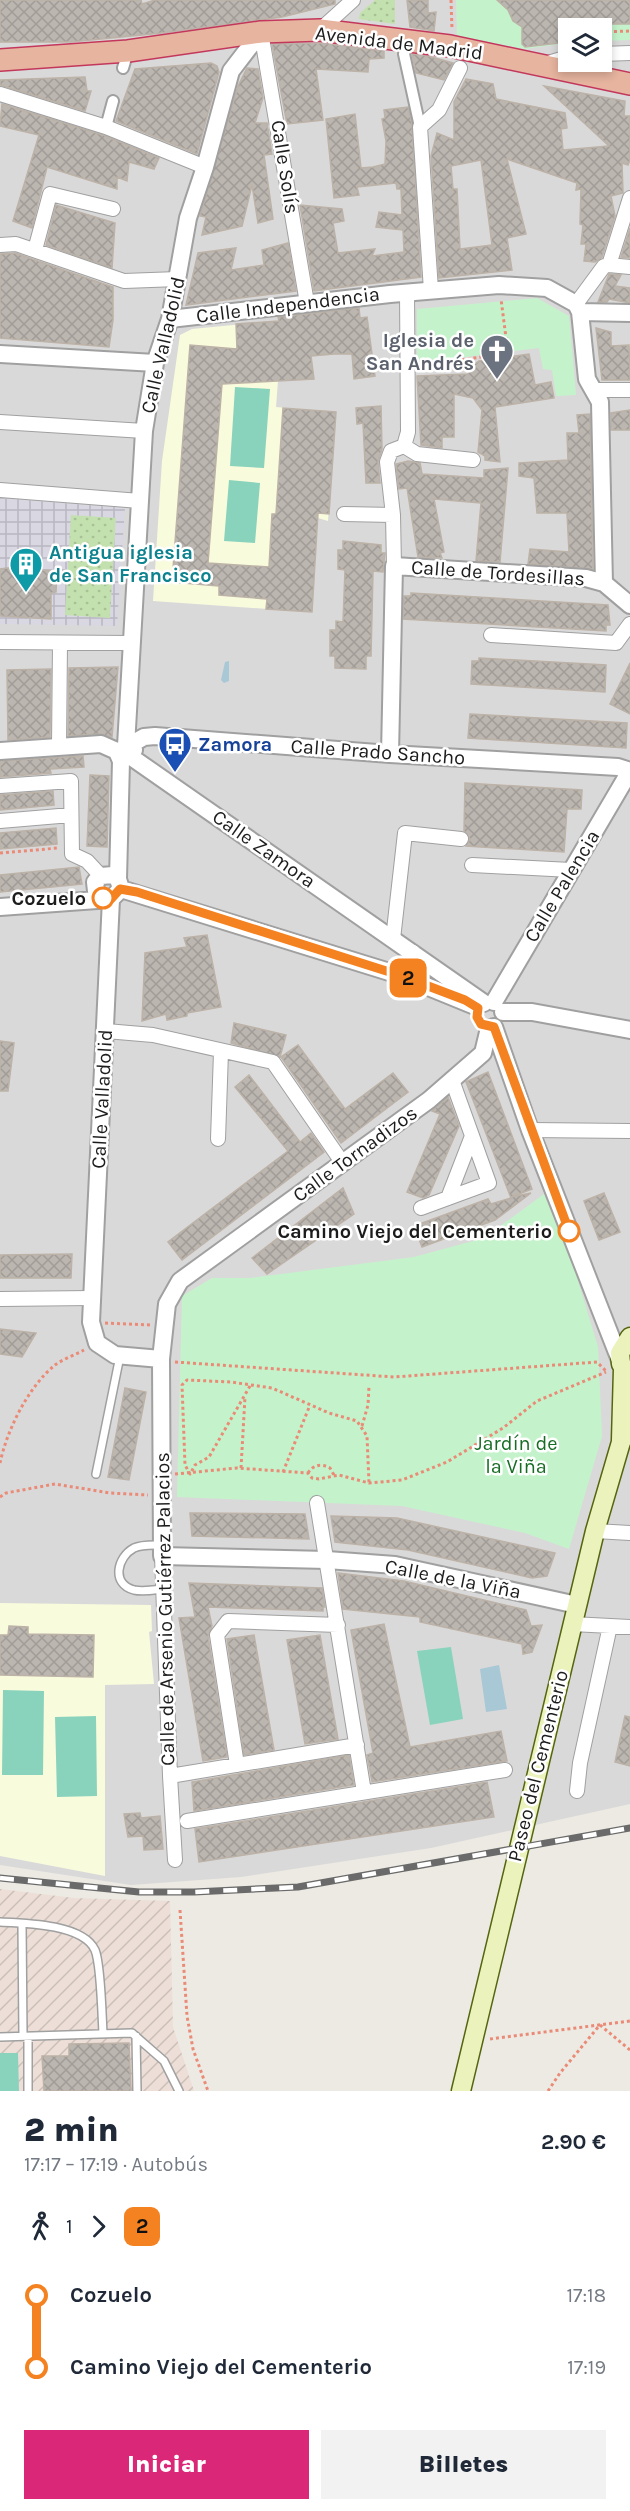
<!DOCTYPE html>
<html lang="es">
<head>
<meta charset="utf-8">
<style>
  :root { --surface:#fff; --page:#f2f2f3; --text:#1f2937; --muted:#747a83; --accent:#db2777 }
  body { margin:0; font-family:Karla,sans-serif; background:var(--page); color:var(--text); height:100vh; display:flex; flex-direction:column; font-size:22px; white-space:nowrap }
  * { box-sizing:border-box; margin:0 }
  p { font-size:20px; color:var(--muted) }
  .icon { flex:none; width:33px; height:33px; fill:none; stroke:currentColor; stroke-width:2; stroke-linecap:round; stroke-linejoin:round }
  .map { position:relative; height:2091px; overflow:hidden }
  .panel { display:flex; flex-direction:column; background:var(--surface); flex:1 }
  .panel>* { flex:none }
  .badge { padding:0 12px; border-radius:9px; font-size:21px; line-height:39px }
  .fabs { position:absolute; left:558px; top:18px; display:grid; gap:12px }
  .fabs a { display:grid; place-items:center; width:54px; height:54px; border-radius:0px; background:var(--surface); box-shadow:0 3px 9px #0003; font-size:30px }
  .map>.badge { position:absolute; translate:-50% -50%; box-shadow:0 0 0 3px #fff }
  .legs { display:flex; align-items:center; gap:9px; height:66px; padding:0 24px; font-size:20px }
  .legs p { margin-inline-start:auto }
  .summary { display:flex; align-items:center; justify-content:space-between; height:102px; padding:0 24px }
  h1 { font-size:33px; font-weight:800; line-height:45px }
  .primary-button { display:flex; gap:12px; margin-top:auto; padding:12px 24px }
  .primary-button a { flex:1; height:69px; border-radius:0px; background:var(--accent); color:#fff; font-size:24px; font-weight:800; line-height:69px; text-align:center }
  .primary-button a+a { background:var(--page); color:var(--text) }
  ul { padding:0 24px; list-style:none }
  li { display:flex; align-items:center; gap:21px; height:72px; font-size:22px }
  li i { display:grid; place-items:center; width:9px; height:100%; margin:0 8px; background:currentColor }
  li i::after { content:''; width:15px; height:15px; margin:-8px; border:4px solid; border-radius:50%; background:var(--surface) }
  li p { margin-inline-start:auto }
  li:first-child i { background:linear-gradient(#0000 50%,currentColor 0) }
  li:last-child i { background:linear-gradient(currentColor 50%,#0000 0) }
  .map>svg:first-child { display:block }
  .residential { fill:#dad9d9; fill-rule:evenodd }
  .education { fill:#f9fbdd }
  .military { fill:url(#military-furrows) }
  .grass { fill:url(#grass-dots) }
  .park { fill:#c4f3cb }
  .pitch { fill:#89d3bc }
  .plaza { fill:url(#plaza-grid); fill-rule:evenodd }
  .water { fill:#a8c8d5 }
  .building { fill:url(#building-cross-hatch); stroke:#bcb2a7; stroke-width:1.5; fill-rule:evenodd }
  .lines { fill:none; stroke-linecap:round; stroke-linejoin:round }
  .service-casing { stroke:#a0a0a0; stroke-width:10 }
  .pedestrian-casing { stroke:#a0a0a0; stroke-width:14 }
  .minor-casing { stroke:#a0a0a0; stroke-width:16 }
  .tertiary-casing { stroke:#a0a0a0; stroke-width:20 }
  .secondary-casing { stroke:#566610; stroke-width:21 }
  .trunk-casing { stroke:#c3375c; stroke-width:24 }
  .path { stroke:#ea8b77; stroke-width:3; stroke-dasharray:3 3; stroke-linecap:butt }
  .service { stroke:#fff; stroke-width:7 }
  .pedestrian { stroke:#fff; stroke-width:10 }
  .minor { stroke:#fff; stroke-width:14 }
  .tertiary { stroke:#fff; stroke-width:16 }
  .secondary { stroke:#ebf2bc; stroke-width:18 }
  .trunk { stroke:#e6b49f; stroke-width:21 }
  .rail-casing { stroke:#6a6a6a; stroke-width:7 }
  .rail { stroke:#fff; stroke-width:4.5; stroke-dasharray:14; stroke-linecap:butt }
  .line-1-casing { stroke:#fff; stroke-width:14 }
  .line-1 { stroke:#f58220; stroke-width:9 }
  .stop-1-dot { fill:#fff; stroke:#f58220; stroke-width:3 }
  .labels { text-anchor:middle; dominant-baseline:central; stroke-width:5; stroke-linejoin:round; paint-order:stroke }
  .street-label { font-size:20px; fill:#1c1c1c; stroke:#fff }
  .worship-label { font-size:20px; font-weight:bold; fill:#5b616d; stroke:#fff; text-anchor:end }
  .culture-label { font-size:20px; font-weight:bold; fill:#0d838f; stroke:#fff; text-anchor:start }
  .transit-label { font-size:20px; font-weight:bold; fill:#164399; stroke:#fff; text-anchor:start }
  .stop-label { font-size:20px; font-weight:bold; fill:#1c1c1c; stroke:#fff; text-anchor:end }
  .park-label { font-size:20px; fill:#176d25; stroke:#fff }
</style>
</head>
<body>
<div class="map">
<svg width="630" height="2091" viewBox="0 0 630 2091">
  <defs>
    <pattern id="military-furrows" width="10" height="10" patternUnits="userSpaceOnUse" patternTransform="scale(1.5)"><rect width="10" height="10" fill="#eddfd7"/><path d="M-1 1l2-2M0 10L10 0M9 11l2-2" fill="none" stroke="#cbbfb8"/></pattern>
    <pattern id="grass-dots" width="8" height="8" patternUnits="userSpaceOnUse" patternTransform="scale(1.5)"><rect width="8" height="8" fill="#c3e1ae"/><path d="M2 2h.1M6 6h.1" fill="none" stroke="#a7c095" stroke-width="1.8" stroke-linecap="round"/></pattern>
    <pattern id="plaza-grid" width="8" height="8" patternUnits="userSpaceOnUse" patternTransform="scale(1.5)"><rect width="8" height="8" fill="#d8d7e2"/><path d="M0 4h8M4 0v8" fill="none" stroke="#b9b8c1"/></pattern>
    <pattern id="building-cross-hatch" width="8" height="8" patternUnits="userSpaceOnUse" patternTransform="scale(1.5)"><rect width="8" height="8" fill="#bcb6b0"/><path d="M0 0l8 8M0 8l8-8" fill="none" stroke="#a19c97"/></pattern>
  </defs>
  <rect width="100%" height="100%" fill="#eceae3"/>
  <path class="residential" d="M0 0H630V1804L431 1848 241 1877 131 1885 0 1865ZM568 28H602V62H568Z"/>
  <path class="education" d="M275 321 278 381 276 407 336 412 328 521 318 518 312 612 153 601 162 461 180 335 192 329Z
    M0 1603 151 1605 152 1631 149 1632 154 1684 105 1685V1876L0 1856Z"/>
  <path class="military" d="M0 1889 74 1898 170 1901 173 2027 194 2091H0Z"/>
  <path class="grass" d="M375 0H395V24L359 19 360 13Z
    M70 515 116 517 110 618 65 616Z"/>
  <path class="park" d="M456 0H630V40L602 41V28H568V43L525 49 457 36Z
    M537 298 569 316 576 395 556 396 552 370 543 369 539 348 417 363V309Z
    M544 1194 575 1271 598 1347 602 1436 569 1549 525 1533 402 1506 177 1497 182 1296 212 1278H250L414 1257 484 1238Z"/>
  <path class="pitch" d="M235 387 270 389 264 468 230 466Z
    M229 480 260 483 255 543 224 541Z
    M451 1647 463 1719 430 1725 417 1651Z
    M3 1690 44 1691 43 1775H2Z
    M96 1716 97 1796 57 1797 55 1717Z
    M0 2053H18L19 2091H0Z"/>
  <path class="plaza" d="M0 498 125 508 117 626 0 624V616L52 620 51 594 57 571 0 569ZM71 515 116 518 110 618 65 615Z"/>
  <path class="water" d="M229 661V681L224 683 221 680 225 662Z
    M499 1665 507 1709 486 1712 480 1669Z"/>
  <path class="building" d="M0 0H141L142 4 155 0H335V4L282 17 162 33 71 42H0Z
    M407 0H428V13L436 12 434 31 410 27Z
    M497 0H630V24H570L568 42 525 47 522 44V27L513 21 508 10Z
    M322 43 384 51V58L369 59 368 72 316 69 323 120 287 124 272 44Z
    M412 54 428 56 453 63 444 80 416 73Z
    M211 63 217 66 219 72 197 154 116 121 135 69Z
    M247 68 258 69 263 98 255 123H267L272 154 264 155 273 219 258 223 252 185 242 226 202 235 206 217 200 216 238 86Z
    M85 77 87 91H91L85 111 0 85V80Z
    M466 79 493 84 496 99 565 113 567 128 561 129 563 150 609 146 544 86 625 101 624 116H630V160L628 165 622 163 623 193 611 196 615 216 602 257 595 262 584 261 586 244H581L583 225 580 224 581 189 576 190 577 183 507 159 526 234 507 238 512 270 439 278 431 156 437 133 454 140V102ZM481 160 492 245 460 249 457 189H453L451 166Z
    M2 104 103 135 159 158 154 169 129 162 127 181 117 177V189L47 167 32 228 13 221 39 135 0 126Z
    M408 107 412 124 421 277 314 291 300 205 342 209 344 221 333 223 338 253 375 249 372 256 404 252 403 230 376 227 379 212 402 215 401 189H397L396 183 357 187 359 195 334 198 326 119 355 114 361 168 373 167 385 164 386 141 382 119 385 118 384 110Z
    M56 205 115 223 112 268 46 245Z
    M630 228V258L621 257Z
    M288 243 296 291 186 305 198 253 236 248 231 270 264 265 262 250Z
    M15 253 113 287V320L109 347 0 338V254Z
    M609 274 621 275 615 286 630 288V303L609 299 607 302H598Z
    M359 308 360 318 367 317 375 376 354 379 352 354H334L311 356 314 379 222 384 208 563 269 567 272 514H276L283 408 336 412 329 514 318 513 312 612 266 609 267 599 219 595V586L172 582 190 345 237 349 236 324 279 321 278 317Z
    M596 328 611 332V346L629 345 630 380H602Z
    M529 354 535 385 551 382 554 398 495 407 500 462 485 460V456L478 452 482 410 473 398 454 394V437H442V448L421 445 417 376 468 374 472 366 479 361Z
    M381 406 382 449 378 462 380 483H366L363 423 357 424 356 408Z
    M630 410V430H611V413Z
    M590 414 593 569 528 564 530 549 569 552 567 513H537L534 478 519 476V463L568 460 567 433H579L577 415Z
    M408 461 420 463 422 474 484 478V470L508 468 500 562 476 561 481 503 434 499 444 552 440 553 442 558 418 557 407 488 399 489 396 464Z
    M343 541 381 545V553H385L383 572 373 571 371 656H366V669L335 668V656H330V630H336V621L343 622 345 570 338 569V550H343Z
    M7 568 57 571 56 592 51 593V619L0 616V569Z
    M411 593 608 605 610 625H606V631L403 619 404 596H411Z
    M479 658 606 665 605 692 471 684 472 661H479Z
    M630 663V714L610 704Z
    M118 667 112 737 100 734 68 736 69 668Z
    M51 669 50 737 8 740 7 670Z
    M470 714 627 723 626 748 468 738Z
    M83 756 84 767 50 769 51 773 0 777V761Z
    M90 775 109 776 107 847 87 846Z
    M465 783 582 790 581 809H567L564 852 466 846 470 839 464 831Z
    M53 791 54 805 0 810V795Z
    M56 828 57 844 0 849V833Z
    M79 867 82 884 0 892V875Z
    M207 935 221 1007 187 1013V1016L167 1020 166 1014 142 1021 145 953 187 947 184 938Z
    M234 1023 286 1035 280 1057 231 1043Z
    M0 1041 14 1043 8 1091H0Z
    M298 1045 345 1109 393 1073 408 1092 341 1143 281 1057Z
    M488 1072 532 1189 511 1197 531 1193 495 1220 422 1247 414 1226 488 1199 491 1204 511 1198 466 1082Z
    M249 1075 300 1142 311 1133 324 1152 182 1260 168 1242 288 1151 235 1087Z
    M448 1097 459 1126 429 1195 423 1198 407 1192 440 1114 432 1111Z
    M343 1188 354 1214 267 1274 252 1258Z
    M604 1193 620 1232 599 1240 584 1201Z
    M72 1254 71 1278H0V1255Z
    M0 1329 36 1333 22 1357 0 1354Z
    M125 1388 146 1392 129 1480 108 1477Z
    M190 1513 305 1514 309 1539 192 1536Z
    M331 1516 397 1518 555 1553 547 1576 532 1578 408 1550 335 1542Z
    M338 1573 404 1581 526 1610 531 1626 542 1625 532 1652 523 1654 522 1644 420 1622V1617L343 1609Z
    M189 1583 322 1588 325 1607H323V1611L208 1607 212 1626 208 1636 227 1757 203 1761 179 1618 195 1617Z
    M384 1624 410 1747 501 1731 507 1761 372 1782 367 1755 373 1753 351 1630Z
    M9 1626 28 1627V1634L94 1635 93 1677 0 1675V1635H8Z
    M254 1635 274 1750 244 1755 227 1639Z
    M320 1635 338 1739 305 1744 287 1640Z
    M625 1716 630 1717V1766L615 1762Z
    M349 1755 354 1785 194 1811 192 1782Z
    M487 1782 494 1817 199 1862 195 1829Z
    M140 1813 141 1818 160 1816 163 1849 144 1850 143 1836 128 1837 124 1814Z
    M129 2043 131 2091H44L42 2056H69V2044Z"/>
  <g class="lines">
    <defs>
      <path id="service" d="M96 1474 120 1356
        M162 1545C154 1545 142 1544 134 1548 117 1557 111 1584 134 1590 143 1592 154 1590 163 1589
        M0 1922C25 1923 83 1924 95 1950 101 1964 102 2016 103 2034
        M22 1924 23 2036
        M136 2036 137 2091
        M0 2037 132 2033 164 2061 179 2091
        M28 2037V2091"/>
      <path id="pedestrian" d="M404 54 420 127
        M123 68 128 51
        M106 127 113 101"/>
      <path id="minor" d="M320 30 353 0
        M261 32 307 303
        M602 54 630 53
        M545 64 568 57
        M0 94 106 127 205 167
        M0 245 16 244 124 281 178 279
        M35 250 50 194 113 209
        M609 265 630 267
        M431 290 420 127 439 110 460 68
        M576 304 604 266 609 265 630 198
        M593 390H630
        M0 422 144 431
        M404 446 417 454 473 460
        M0 490 140 501
        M344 514 393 515
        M394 566 393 515 387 462 391 451 404 446 408 432 407 292
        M491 635 616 643 630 624
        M0 642 130 643
        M59 747 60 643
        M0 786 71 781 72 854 87 861 101 876
        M0 821 71 815
        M472 865 571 870
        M393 939 405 833 461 839
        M399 975 413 952
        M106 1031 153 1035 273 1062 342 1162
        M530 1130 630 1131
        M218 1139 221 1052
        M448 1198 472 1136
        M421 1208 489 1183 452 1080
        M0 1299 92 1298
        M317 1503 364 1792
        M595 1531 630 1533
        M162 1556 170 1776 175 1860
        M572 1624 630 1627
        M237 1765 217 1635 228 1621 338 1625
        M170 1776 357 1745
        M577 1791 580 1763 610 1626
        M187 1821 505 1770"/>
      <path id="tertiary" d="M580 312 630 313
        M170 319 390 294 499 285 547 288 576 304 580 312 587 379 600 402 604 583
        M0 354 155 363
        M126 746 144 431 155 363 170 319 188 218 205 167 231 71 261 32
        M128 746 144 737 155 736 390 754 618 767 630 771
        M0 751 101 744 119 752
        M390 754 394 566 586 578 604 583 630 605
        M134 759 484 1003
        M118 879 121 761 118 754 126 746 134 750
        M121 889 399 975 475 1006
        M111 899 91 1322 97 1343 115 1355 161 1359
        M0 907 111 899 121 889 118 879 113 875 101 876 95 882 96 891 103 899
        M494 1002 630 771
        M503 1012H532L630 1030
        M494 1027 530 1130 620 1360
        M489 1028 483 1053 429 1100 180 1281 167 1304 161 1359 162 1556 327 1560 395 1565 577 1605"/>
      <path id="secondary" d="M630 1337 620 1353 621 1364 630 1375
        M621 1440 623 1369
        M461 2091 595 1531 621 1442 630 1426"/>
      <path id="trunk" d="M0 60 128 51 261 32 320 30 450 46 630 84"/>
    </defs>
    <use href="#service" class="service-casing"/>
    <use href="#pedestrian" class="pedestrian-casing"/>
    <use href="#minor" class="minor-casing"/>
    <use href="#tertiary" class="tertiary-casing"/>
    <use href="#secondary" class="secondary-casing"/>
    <use href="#trunk" class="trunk-casing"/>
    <path class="path" d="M451 0 452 29
      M578 24V28
      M602 32 630 31
      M420 366 508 353 501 299
      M0 853 58 848
      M105 1323 150 1325
      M175 1362 394 1377 597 1362 606 1371
      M250 1386 209 1457 195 1465 190 1474 185 1465 182 1385 187 1380 231 1382 272 1388 329 1413 357 1421 367 1436 369 1483
      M362 1426 368 1405 369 1386
      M0 1463C7 1430 28 1387 55 1365 63 1359 75 1355 84 1350
      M241 1468 245 1397
      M283 1472 310 1405
      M308 1473C313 1465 321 1463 330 1468L334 1475
      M175 1474 237 1468 308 1473 312 1478 319 1479 339 1475 369 1483 402 1480 447 1462 503 1428 537 1401 606 1372
      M0 1497 6 1493 55 1484 110 1493 148 1495
      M180 1910 187 2016 193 2049 208 2091
      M600 2025 630 2050
      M490 2039 630 2021
      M548 2091 560 2073 599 2026"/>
    <use href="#service" class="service"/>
    <use href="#pedestrian" class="pedestrian"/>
    <use href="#minor" class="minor"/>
    <use href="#tertiary" class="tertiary"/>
    <use href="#secondary" class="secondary"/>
    <use href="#trunk" class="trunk"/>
    <defs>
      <path id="rail" d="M0 1878 139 1892H194L298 1887 630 1828"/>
    </defs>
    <use href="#rail" class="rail-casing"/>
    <use href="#rail" class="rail"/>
  </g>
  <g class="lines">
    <defs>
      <path id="line-1" d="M103 898 111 899 120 889 137 892 399 975 465 1000 478 1008 477 1017 481 1024 494 1027 569 1231"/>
    </defs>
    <use href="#line-1" class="line-1-casing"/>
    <use href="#line-1" class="line-1"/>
  </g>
  <defs>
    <symbol id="church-pin" viewBox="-11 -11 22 30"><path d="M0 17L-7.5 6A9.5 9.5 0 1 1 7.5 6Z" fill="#6b7280" stroke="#fff"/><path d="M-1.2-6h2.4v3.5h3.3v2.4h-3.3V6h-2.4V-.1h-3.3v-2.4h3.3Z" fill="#fff"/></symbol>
    <symbol id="building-pin" viewBox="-11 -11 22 30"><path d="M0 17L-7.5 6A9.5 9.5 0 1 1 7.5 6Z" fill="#0f9aa8" stroke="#fff"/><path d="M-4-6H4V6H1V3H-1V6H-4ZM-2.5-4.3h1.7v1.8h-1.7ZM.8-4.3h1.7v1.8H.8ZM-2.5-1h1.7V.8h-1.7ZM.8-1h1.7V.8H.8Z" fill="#fff"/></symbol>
    <symbol id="bus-pin" viewBox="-11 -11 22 30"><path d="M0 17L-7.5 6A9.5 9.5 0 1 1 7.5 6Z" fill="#1a4fb4" stroke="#fff"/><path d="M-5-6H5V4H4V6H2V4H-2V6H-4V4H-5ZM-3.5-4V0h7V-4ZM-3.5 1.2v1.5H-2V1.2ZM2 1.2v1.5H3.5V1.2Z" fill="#fff"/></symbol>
  </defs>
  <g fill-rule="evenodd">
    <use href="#church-pin" x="478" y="332" width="38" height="52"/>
    <use href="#building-pin" x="7" y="545" width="38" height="52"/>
    <use href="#bus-pin" x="156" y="725" width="38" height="52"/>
  </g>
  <g class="stop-1-dot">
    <circle cx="103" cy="898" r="10"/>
    <circle cx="569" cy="1231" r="10"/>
  </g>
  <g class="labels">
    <g class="street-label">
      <text transform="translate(399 43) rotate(7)">Avenida de Madrid</text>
      <text transform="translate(285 167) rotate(81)">Calle Solís</text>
      <text transform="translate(288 305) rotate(-7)">Calle Independencia</text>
      <text transform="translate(163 345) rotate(-77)">Calle Valladolid</text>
      <text transform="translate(498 573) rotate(4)">Calle de Tordesillas</text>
      <text transform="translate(378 752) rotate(4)">Calle Prado Sancho</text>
      <text transform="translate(264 849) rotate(35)">Calle Zamora</text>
      <text transform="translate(562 886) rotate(-59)">Calle Palencia</text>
      <text transform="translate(102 1099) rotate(-87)">Calle Valladolid</text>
      <text transform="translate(355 1154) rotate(-36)">Calle Tornadizos</text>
      <text transform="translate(453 1579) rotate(11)">Calle de la Viña</text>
      <text transform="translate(165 1609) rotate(-91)">Calle de Arsenio Gutiérrez Palacios</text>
      <text transform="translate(538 1766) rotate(-76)">Paseo del Cementerio</text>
    </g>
    <g class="worship-label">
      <text x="474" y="340">Iglesia de<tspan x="474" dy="23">San Andrés</tspan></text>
    </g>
    <g class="culture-label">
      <text x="49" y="552">Antigua iglesia<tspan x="49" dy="23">de San Francisco</tspan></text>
    </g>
    <g class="transit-label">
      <text x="198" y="744">Zamora</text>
    </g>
    <g class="stop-label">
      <text x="86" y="898">Cozuelo</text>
      <text x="552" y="1231">Camino Viejo del Cementerio</text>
    </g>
    <g class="park-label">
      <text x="516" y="1443">Jardín de<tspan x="516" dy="23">la Viña</tspan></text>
    </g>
  </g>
</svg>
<div class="fabs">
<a><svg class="icon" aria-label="layers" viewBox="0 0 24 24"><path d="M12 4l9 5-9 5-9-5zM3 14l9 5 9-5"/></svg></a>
</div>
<b class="badge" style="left:408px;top:978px;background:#f58220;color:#111">2</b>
</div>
<section class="panel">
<div class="summary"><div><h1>2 min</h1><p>17:17 – 17:19 · Autobús</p></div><b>2.90 €</b></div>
<div class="legs"><svg class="icon" aria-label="walk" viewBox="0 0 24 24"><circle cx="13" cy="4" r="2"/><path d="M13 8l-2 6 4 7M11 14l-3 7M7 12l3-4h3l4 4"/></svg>1<svg class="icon" aria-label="forward" viewBox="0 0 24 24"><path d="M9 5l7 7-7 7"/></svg><b class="badge" style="background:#f58220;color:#111">2</b></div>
<ul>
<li><i style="color:#f58220"></i><b>Cozuelo</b><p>17:18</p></li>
<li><i style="color:#f58220"></i><b>Camino Viejo del Cementerio</b><p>17:19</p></li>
</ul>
<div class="primary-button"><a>Iniciar</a><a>Billetes</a></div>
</section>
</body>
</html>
